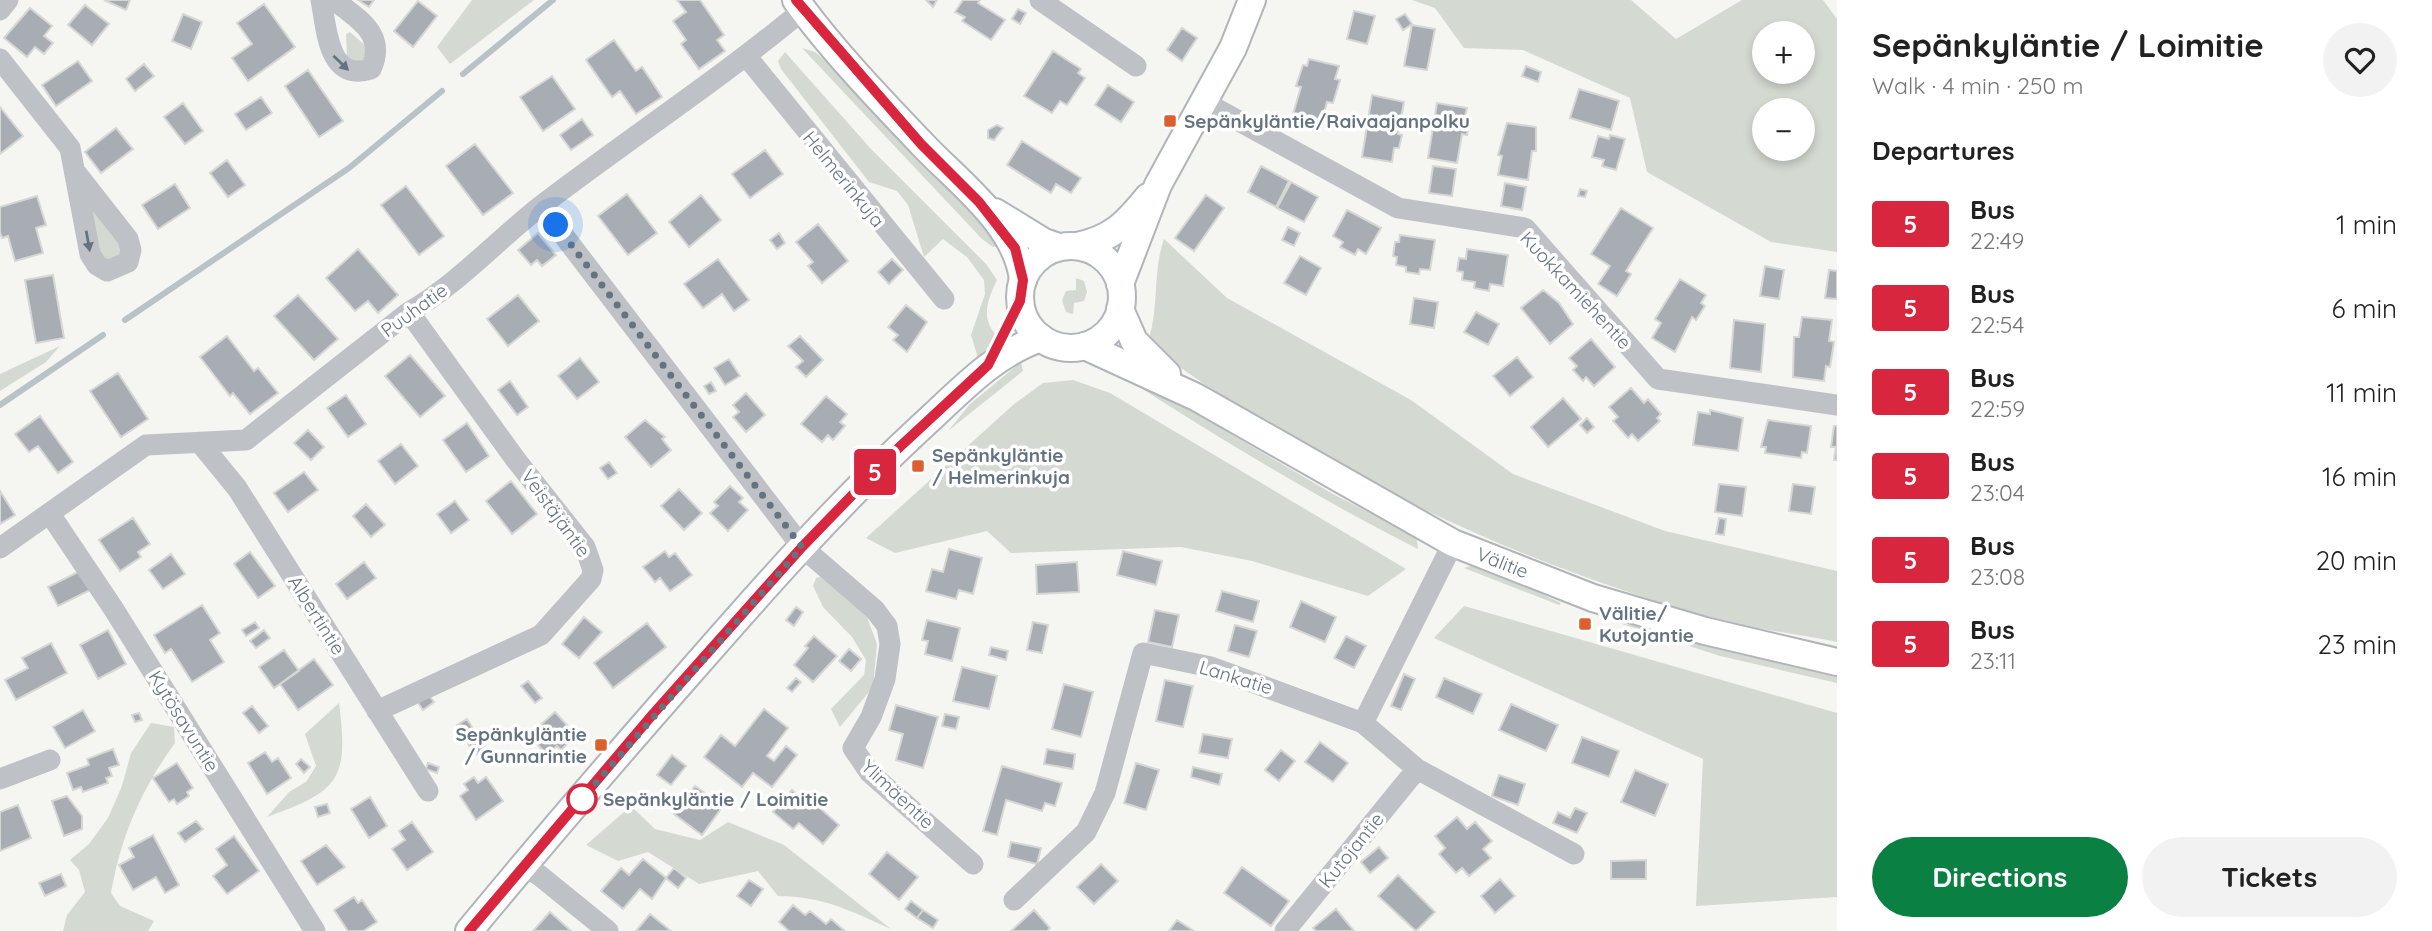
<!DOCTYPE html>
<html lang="en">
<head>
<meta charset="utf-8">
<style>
  :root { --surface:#fff; --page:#f2f2f2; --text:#222; --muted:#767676; --accent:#0b8043 }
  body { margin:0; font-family:Quicksand,sans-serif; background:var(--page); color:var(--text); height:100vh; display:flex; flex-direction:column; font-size:26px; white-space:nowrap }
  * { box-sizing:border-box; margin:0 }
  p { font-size:23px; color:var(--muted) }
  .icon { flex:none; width:38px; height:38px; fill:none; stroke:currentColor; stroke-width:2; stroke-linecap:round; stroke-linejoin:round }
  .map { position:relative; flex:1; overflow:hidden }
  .panel { display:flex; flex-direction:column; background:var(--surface); width:595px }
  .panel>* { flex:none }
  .badge { padding:0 14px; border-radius:5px; font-size:24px; line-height:46px }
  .tools { position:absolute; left:1752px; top:21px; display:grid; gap:14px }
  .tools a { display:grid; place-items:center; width:63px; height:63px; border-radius:50%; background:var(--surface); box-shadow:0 4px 10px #0003; font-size:35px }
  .you { position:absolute; width:35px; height:35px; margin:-18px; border:5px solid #fff; border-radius:50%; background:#1a73e8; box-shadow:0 0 0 10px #1a73e833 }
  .map>.badge { position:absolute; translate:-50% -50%; box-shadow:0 0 0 4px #fff }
  h2 { padding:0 35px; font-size:26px; line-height:63px }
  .round { display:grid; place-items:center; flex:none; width:74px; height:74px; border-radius:37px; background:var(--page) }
  .head { display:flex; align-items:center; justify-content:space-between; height:119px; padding:0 35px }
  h1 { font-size:33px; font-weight:700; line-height:52px }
  .button { display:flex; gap:14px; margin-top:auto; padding:14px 35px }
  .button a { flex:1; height:80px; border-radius:42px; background:var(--accent); color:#fff; font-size:28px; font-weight:700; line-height:80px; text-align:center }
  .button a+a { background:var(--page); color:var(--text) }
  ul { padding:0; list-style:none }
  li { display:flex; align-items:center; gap:21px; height:84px; padding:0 35px }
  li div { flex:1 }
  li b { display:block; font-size:26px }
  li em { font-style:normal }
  li .badge { min-width:77px; font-weight:700; text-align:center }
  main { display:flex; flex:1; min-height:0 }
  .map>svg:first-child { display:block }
  .green { fill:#d4dad1; fill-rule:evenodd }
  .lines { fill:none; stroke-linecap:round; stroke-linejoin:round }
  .stream { stroke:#b8c2c7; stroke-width:6 }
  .building { fill:#a7adb3; stroke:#d6d6d4; stroke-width:2 }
  .major-casing { stroke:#b1b5b9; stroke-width:30 }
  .minor { stroke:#bec1c5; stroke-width:21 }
  .major { stroke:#fff; stroke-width:26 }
  .oneway { fill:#657381 }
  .line-casing { stroke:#fff; stroke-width:16 }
  .line { stroke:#d7263d; stroke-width:10 }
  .walk { stroke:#657381; stroke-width:7; stroke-dasharray:0 12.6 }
  .poi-dot { fill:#da612d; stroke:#fff; stroke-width:2.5 }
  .stop-dot { fill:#fff; stroke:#d7263d; stroke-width:3.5 }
  .labels { text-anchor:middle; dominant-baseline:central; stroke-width:7; stroke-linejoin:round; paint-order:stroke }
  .poi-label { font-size:19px; font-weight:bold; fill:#657381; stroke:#fff; text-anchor:start }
  .street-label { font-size:19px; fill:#657381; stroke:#fff }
  .stop-label { font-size:19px; font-weight:bold; fill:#657381; stroke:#fff; text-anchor:start }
</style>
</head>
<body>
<main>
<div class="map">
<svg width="1837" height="931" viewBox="0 0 1837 931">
  <rect width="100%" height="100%" fill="#f5f5f1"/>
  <path class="green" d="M472 0H534L450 64 437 47Z
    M1412 0H1631L1676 39 1742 0H1823L1837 19V252L1771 242 1647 172 1630 98 1523 50 1464 48 1435 8ZM1764 33H1802V72H1764ZM1764 110H1802V149H1764Z
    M350 32 366 46 367 60 353 62 347 56 346 34Z
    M802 48 815 52 829 64 1004 245 993 247 982 239Z
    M785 52 871 149 986 264 997 280C987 301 980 319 998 337L978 358 971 335 985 294 984 280 967 257 943 239 924 257 908 205 897 191 869 182 781 69 778 61Z
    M87 190 126 252 100 263Z
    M1164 239 1227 298 1411 400 1513 474 1665 531 1837 571V642C1792 633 1745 628 1702 615 1503 558 1314 466 1147 344 1160 310 1152 273 1164 239Z
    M1076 278 1084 281 1087 292 1084 301 1074 303 1073 314 1066 312 1062 300 1066 291 1076 290Z
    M60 346 46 362 0 391V374Z
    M1021 362 1023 371 948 431 970 404Z
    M1125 372 1333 494 1411 534 1417 540 1418 549C1315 497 1219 438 1122 376Z
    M1073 380 1110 393 1406 569 1368 596 1252 561 1181 547 1011 553 987 531 895 553 866 538 1013 405 1043 383Z
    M1477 564 1561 603 1559 605 1464 568Z
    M828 575 867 617 877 644 873 687 840 727 831 709 864 675 866 660 852 637 823 607 813 586 816 578Z
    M1464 606 1837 713V897L1696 906 1703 759 1434 638Z
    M1619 623 1667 631 1837 672V683L1720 656Z
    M339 703C349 780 339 791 267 817L289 792 306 782 316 766 305 734Z
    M151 723 174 727 175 743C141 790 121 836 111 893L120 906 154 921 148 931H63L67 915 85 892 79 870 70 860 89 844 108 818 122 786 131 753Z
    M631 806 655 829 700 840 728 822 784 845 891 929C851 911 822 896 778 896L758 871 699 884 648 852 618 861 586 845Z"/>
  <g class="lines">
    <path class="stream" d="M463 74 553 0
      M125 320 349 168 442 91
      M0 405 103 335"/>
  </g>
  <path class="building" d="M104 0H130L126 10Z
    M358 0H374L369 7Z
    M677 0H700L724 35 717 40 725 51 699 69 681 44 686 40 673 21 686 12Z
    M926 0H937L933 7Z
    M963 0H980L978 3 1005 20 991 40 962 21 965 17 955 12Z
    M418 1 437 16 413 47 394 31Z
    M264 4 295 47 248 81 232 58 252 44 237 23Z
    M85 5 109 24 92 45 68 25Z
    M30 8 52 26 44 36 53 43 44 54 35 47 27 57 4 38Z
    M1018 9 1026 13 1020 24 1012 19Z
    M1354 11 1375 16 1367 44 1347 39Z
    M183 14 202 22 191 49 172 41Z
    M1405 14 1412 24 1403 30 1396 19Z
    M1412 25 1435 29 1427 70 1404 66Z
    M1182 28 1197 38 1182 61 1167 50Z
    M614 40 636 71 642 67 662 97 636 114 620 91 612 97 586 60Z
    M1053 51 1081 69 1078 73 1085 78 1067 105 1060 101 1052 113 1024 96Z
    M1309 59 1339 66 1335 79 1340 80 1333 103 1327 102 1322 121 1293 114 1301 87 1296 86 1303 65 1307 66Z
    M78 61 92 81 56 106 42 85Z
    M144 64 154 76 135 91 126 79Z
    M1526 66 1541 72 1538 82 1522 76Z
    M308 70 343 121 319 137 285 86Z
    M552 76 575 109 543 131 520 97Z
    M1108 85 1134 102 1121 122 1095 105Z
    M1579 89 1619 101 1611 130 1570 118Z
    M1372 95 1404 102 1398 134 1402 135 1399 148H1394L1392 162 1362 157Z
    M261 97 272 113 246 130 235 114Z
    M183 103 203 131 185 144 164 117Z
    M1437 103 1467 108 1464 120 1469 121 1467 135 1462 134 1457 163 1428 158Z
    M0 107 23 136 0 154Z
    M582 119 593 135 571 150 560 135Z
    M1507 123 1536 127V151H1532L1528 180 1498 175 1502 156 1498 155Z
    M997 125 1003 128 994 140 988 138V130Z
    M116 128 133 149 101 173 85 152Z
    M1610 135 1625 139 1616 170 1602 166 1604 160 1592 157 1598 136 1609 139Z
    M1022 141 1081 178 1071 193 1056 184 1051 193 1007 165Z
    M475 144 513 193 483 215 446 166Z
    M765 150 783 174 750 198 732 174Z
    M227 160 245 185 228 197 210 173Z
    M1261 166 1289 181 1276 207 1248 192Z
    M1433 166 1456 169 1452 196 1429 193Z
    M1291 182 1318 197 1304 222 1277 208Z
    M1505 183 1526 187 1522 210 1501 206Z
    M175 184 190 208 158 229 142 205Z
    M406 186 444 236 419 255 381 205Z
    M1580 189 1587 191 1585 197 1578 196Z
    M627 194 657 233 628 255 598 216Z
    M701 195 721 220 689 247 669 222Z
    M1206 195 1224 208 1194 251 1175 238Z
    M37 196 46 225 36 228 43 253 15 261 8 236 2 238 0 232V207Z
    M1621 208 1653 228 1626 271 1631 274 1617 296 1598 284 1610 266 1591 254Z
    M1347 210 1381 228 1366 254 1358 249 1355 255 1340 247 1343 242 1333 236Z
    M818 224 848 261 822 283 808 266 813 262 796 242Z
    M1288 227 1300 233 1294 246 1282 240Z
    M538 233 556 255 542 266 537 260 531 265 518 250Z
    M779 233 785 243 777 249 770 240Z
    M1400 235 1435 240 1430 270 1420 269 1419 274 1406 272V267L1396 265 1397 257 1393 256 1395 242H1399Z
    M358 249 398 295 378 313 368 301 355 311 326 278Z
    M1467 249 1508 255 1503 286 1490 284 1489 291 1474 288 1475 282 1462 280 1463 272 1457 271 1459 258 1466 259Z
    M1300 256 1321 268 1306 295 1284 283Z
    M718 259 749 300 734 311 722 294 703 308 684 284Z
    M892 259 903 270 889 284 878 272Z
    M1765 266 1784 270 1779 299 1760 296Z
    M1829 270 1837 271V299L1825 298Z
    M53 275 64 338 36 343 25 280Z
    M1680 279 1706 295 1701 303 1705 306 1696 320 1692 317 1675 352 1652 338 1661 323 1655 319Z
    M1543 290 1559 303 1573 324 1550 344 1521 308Z
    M298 295 338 339 314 360 274 316Z
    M518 295 539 321 508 346 487 319Z
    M1414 298 1438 302 1434 328 1410 324Z
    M906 305 927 322 907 352 893 340 898 335 888 327Z
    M1476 312 1499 324 1488 345 1464 332Z
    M1802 317 1832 320 1829 341 1834 342 1830 367 1826 366 1824 381 1793 377 1794 337H1799Z
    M1734 320 1765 324 1761 372 1730 368Z
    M227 336 254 371 258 368 278 393 250 414 233 393 230 396 200 357Z
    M800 336 823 360 806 377 796 367 803 361 788 346Z
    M1591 339 1615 367 1594 386 1586 377 1583 381 1573 370 1577 366 1569 358Z
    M410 355 445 396 420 417 385 376Z
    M1517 357 1533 377 1510 396 1493 376Z
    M580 358 599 382 577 399 558 376Z
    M729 359 740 376 725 385 714 368Z
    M118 373 148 419 121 437 90 391Z
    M510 381 528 407 517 415 498 390Z
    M711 382 716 391 709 394 704 386Z
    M1631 388 1644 403 1648 399 1661 414 1657 418 1660 421 1638 441 1632 434 1628 438 1613 421 1618 417 1609 407Z
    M746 393 765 415 746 432 733 417 739 412 733 405Z
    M346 395 366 424 348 437 327 408Z
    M826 396 847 414 840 422 845 426 833 440 828 435 822 442 801 424Z
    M1563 398 1581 419 1548 447 1531 427Z
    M1710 410 1743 418 1738 451 1693 445 1698 412 1710 414Z
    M40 416 73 462 58 473 38 446 29 452 15 434Z
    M1587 418 1594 427 1587 433 1580 425Z
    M645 420 665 437 662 439 671 450 651 467 625 437Z
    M1768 420 1811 426 1807 453 1802 452 1801 458 1765 453 1766 447H1761Z
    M467 423 489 456 466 472 443 440Z
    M1834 426H1837V460H1834L1836 447H1831Z
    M308 430 324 447 311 460 294 443Z
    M401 444 418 466 395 484 378 461Z
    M609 462 617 473 608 479 600 468Z
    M304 472 318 490 288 512 274 493Z
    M511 481 537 514 512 534 486 501Z
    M1719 484 1746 487 1742 516 1715 512Z
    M1793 484 1815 487 1811 514 1789 511Z
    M730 486 743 498 739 502 748 510 728 531 710 513 718 506 714 502Z
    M679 489 702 513 684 530 661 506Z
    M0 491 15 515 0 524Z
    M455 501 469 520 451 533 437 514Z
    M366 504 385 525 371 537 353 516Z
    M133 518 150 544 138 552 141 557 120 571 99 540Z
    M1719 518 1726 519 1724 535 1716 534Z
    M949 549 982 558 973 594 959 590 956 599 926 591 932 569 943 572Z
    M665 551 669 557 675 553 692 575 670 591 660 578 655 582 643 567Z
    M1123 551 1162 561 1156 585 1117 575Z
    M250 552 275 586 258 598 234 564Z
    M171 554 185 574 163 589 149 570Z
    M364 562 376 578 347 599 336 584Z
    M1077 562 1079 592 1037 594 1036 565Z
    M80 571 90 590 58 606 48 587Z
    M1222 591 1259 601 1253 622 1216 611Z
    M1301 601 1336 617 1325 642 1290 627Z
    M202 605 220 633 210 640 224 662 192 682 171 649 165 653 154 635Z
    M796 607 803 612 794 626 786 620Z
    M1155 610 1179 615 1172 647 1148 642Z
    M584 617 602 632 579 658 562 644Z
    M927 620 960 628 952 661 925 654 928 641 922 640Z
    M255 622 259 628 246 636 242 630Z
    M1033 622 1048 625 1042 653 1027 650Z
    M647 623 666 647 613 688 594 663Z
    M1235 625 1257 631 1249 657 1228 651Z
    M108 630 126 664 98 679 80 645Z
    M264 630 270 638 256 648 250 641Z
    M814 636 837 656 813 682 794 665 808 648 805 646Z
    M1346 636 1366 646 1354 668 1334 658Z
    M51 643 67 673 16 700 5 680 28 668 22 658Z
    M991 647 1008 651 1006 660 989 655Z
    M849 649 861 659 851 671 839 661Z
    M284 650 299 671 274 688 259 667Z
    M314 659 333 685 298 710 280 684Z
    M962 667 997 676 989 709 953 701Z
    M1404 674 1415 679 1401 710 1391 706Z
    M796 678 801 682 792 692 787 688Z
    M1444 678 1482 694 1473 714 1436 697Z
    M1165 680 1193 686 1183 727 1156 721Z
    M528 681 542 698 535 703 521 686Z
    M1064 684 1093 692 1081 737 1052 729Z
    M426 692 434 702 423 710 416 700Z
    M1511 704 1558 725 1546 751 1499 730Z
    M896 705 938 717 923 768 896 760 903 734 889 730Z
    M252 706 268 726 259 733 243 713Z
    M764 709 788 728 767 756 774 761 786 746 797 755 772 787 753 773 742 787 704 757 721 735 735 746Z
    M83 710 95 731 65 748 53 727Z
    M555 712 573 732 563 740 567 744 561 750 557 746 547 755 529 735Z
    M139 713 142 720 135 722 132 715Z
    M945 714 959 717 956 729 942 726Z
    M467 719 486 749 475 755 457 725Z
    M1203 734 1232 739 1228 758 1199 753Z
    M1582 737 1619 751 1609 777 1572 763Z
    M1320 742 1348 763 1333 782 1305 762Z
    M113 749 119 765 109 768 112 776 106 778 108 783 83 792 81 787 73 790 67 773 89 765 87 759Z
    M1047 749 1075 754 1073 769 1044 764Z
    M1281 750 1295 761 1279 781 1265 770Z
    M265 752 272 762 278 758 291 778 267 794 248 763Z
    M672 755 686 766 671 785 657 775Z
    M301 759 310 767 304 773 296 764Z
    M177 763 193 788 187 792 189 796 177 804 174 799 169 802 153 778Z
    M428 763 439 767 437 773 426 769Z
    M1136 763 1159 770 1146 810 1124 803Z
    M1002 766 1062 783 1055 806 1045 803 1042 811 1006 800 997 835 983 831Z
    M1193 767 1222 774 1219 785 1191 777Z
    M1635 770 1668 784 1655 816 1621 802Z
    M1499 775 1525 784 1518 805 1492 796Z
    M474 777 478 783 486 777 503 801 476 820 460 796 468 790 464 784Z
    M695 786 723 806 702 835 674 814Z
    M792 790 800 797 803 793 839 825 823 844 799 823 793 829 773 812Z
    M67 796 82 816V829L64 836 52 801Z
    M370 797 387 826 369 838 351 809Z
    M327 804 330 813 318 817 315 807Z
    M18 805 31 838 0 851V812Z
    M1575 808 1587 813 1577 833 1553 823 1558 812 1570 818Z
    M1457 817 1467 829 1475 822 1492 841 1483 849 1491 858 1469 876 1462 868 1456 873 1439 854 1445 848 1435 836Z
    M196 821 203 829 185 842 178 833Z
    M412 822 433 852 407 870 392 849 405 840 399 831Z
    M153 835 179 885 165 893 156 877 133 890 119 865 134 857 129 848Z
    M234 836 259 871 227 894 213 876 227 865 216 849Z
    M1011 842 1041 848 1037 864 1008 857Z
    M326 845 345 867 317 885 301 861Z
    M1379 847 1388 858 1370 873 1361 862Z
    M887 852 918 877 899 900 869 874Z
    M643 859 666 878 652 899 640 889 623 909 601 891 621 868 629 875Z
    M1646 860V879H1611V861Z
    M1101 864 1118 881 1094 904 1077 887Z
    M1242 867 1289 901 1271 926 1224 893Z
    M674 868 686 878 678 888 666 878Z
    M61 874 66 886 45 896 39 883Z
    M1398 875 1435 912 1416 931 1378 896Z
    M1500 879 1515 896 1495 913 1481 896Z
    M749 880 763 889 751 906 737 896Z
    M354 897 358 903 362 900 377 922 363 931H348L334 910Z
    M911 901 923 910 917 918 905 909Z
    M793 905 805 915 810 911 826 924 831 919 845 931H789L779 922Z
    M1336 909 1354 931H1316L1313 928Z
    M923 910 938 920 933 928 917 918Z
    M1034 910 1050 928 1047 931H1011Z
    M550 912 571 931H533Z
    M650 914 671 931H636Z
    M1177 920 1194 931H1169Z"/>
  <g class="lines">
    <defs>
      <g id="major">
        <path d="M796 0C830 48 882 102 923 145 959 183 1017 225 1023 280"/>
        <path d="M995 212 1044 242 1059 247"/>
        <path d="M1077 246C1112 239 1126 224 1148 197"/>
        <circle cx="1071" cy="297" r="51"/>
        <path d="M1120 284 1158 185 1233 48 1252 0"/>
        <path d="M1120 309 1134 341 1167 374"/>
        <path id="s1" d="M1085 346 1196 397 1453 543 1593 598 1705 631 1837 662"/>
        <path d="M469 931C540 845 613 760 686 677 761 591 836 506 919 429 957 395 991 355 1041 338"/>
      </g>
    </defs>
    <use href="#major" class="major-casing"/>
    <path class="minor" d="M321 0C327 31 328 82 371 69 387 34 358 19 334 0
      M1040 0 1136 66
      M0 10 8 0
      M747 57 944 299
      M0 59 70 148 90 254 97 265 107 271 128 262 131 250 128 239 77 174
      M1204 102 1398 208 1525 228 1658 379 1837 405
      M541 206 802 547 875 610 887 626 890 644 885 679 871 717 853 748 870 773 973 864
      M201 444 237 488 428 791
      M50 514 113 608 315 931
      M0 548 146 445 246 440 409 312C458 284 497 240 542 205 628 139 719 80 803 10
      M377 711 541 635 591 579 593 570 585 547 516 460 409 312
      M1363 723 1453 543
      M0 779 50 760
      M524 868 539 875 608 931
      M1014 900 1086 832 1105 793 1143 653 1211 667 1363 723 1417 769 1574 854
      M1285 931 1417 769"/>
    <use href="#major" class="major"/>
  </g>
  <defs><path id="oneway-solid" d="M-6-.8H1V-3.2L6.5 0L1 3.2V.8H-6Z" transform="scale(1.75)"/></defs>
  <g class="oneway">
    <use href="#oneway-solid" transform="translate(341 63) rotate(44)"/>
    <use href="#oneway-solid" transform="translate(88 241) rotate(80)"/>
  </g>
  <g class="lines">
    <defs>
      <path id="line" d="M469 931 653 714 802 547 891 455 988 365 1020 301 1023 280 1015 248 979 202 921 144 796 0"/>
    </defs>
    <use href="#line" class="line-casing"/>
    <use href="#line" class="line"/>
    <path class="walk" d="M556 225 802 547 582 799"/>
  </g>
  <g class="poi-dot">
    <rect x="1163" y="114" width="14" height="14" rx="3.5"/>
    <rect x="911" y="459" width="14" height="14" rx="3.5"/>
    <rect x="1578" y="617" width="14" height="14" rx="3.5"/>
    <rect x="594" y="738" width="14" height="14" rx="3.5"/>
  </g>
  <circle class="stop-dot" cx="582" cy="799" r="14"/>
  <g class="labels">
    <g class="poi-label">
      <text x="1184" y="121">Sepänkyläntie/Raivaajanpolku</text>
      <text x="932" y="455">Sepänkyläntie<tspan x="932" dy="22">/ Helmerinkuja</tspan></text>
      <text x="1599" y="613">Välitie/<tspan x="1599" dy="22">Kutojantie</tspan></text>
      <text x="587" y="734" text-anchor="end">Sepänkyläntie<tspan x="587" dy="22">/ Gunnarintie</tspan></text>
    </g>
    <g class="street-label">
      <text transform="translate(844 179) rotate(51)">Helmerinkuja</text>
      <text transform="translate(1576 290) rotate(47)">Kuokkamiehentie</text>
      <text transform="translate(414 310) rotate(-36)">Puuhatie</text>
      <text transform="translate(556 513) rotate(54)">Veistäjäntie</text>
      <text stroke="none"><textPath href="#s1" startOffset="471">Välitie</textPath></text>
      <text transform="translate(317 615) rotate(58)">Albertintie</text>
      <text transform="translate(1236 677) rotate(17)">Lankatie</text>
      <text transform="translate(184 721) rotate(58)">Kytösavuntie</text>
      <text transform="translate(898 794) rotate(43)">Ylimäentie</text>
      <text transform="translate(1351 850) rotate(-51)">Kutojantie</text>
    </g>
    <g class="stop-label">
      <text x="603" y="799">Sepänkyläntie / Loimitie</text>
    </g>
  </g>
</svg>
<div class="tools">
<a>+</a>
<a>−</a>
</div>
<div class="you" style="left:556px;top:225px"></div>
<b class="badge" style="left:875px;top:472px;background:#d7263d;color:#fff">5</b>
</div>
<section class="panel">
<div class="head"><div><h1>Sepänkyläntie / Loimitie</h1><p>Walk · 4 min · 250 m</p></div><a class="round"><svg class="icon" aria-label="heart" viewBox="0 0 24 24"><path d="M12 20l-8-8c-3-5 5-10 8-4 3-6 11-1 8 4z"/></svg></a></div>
<h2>Departures</h2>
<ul>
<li><span class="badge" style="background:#d7263d;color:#fff">5</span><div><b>Bus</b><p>22:49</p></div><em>1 min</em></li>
<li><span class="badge" style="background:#d7263d;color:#fff">5</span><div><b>Bus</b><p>22:54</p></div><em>6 min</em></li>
<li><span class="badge" style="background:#d7263d;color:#fff">5</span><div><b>Bus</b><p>22:59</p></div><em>11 min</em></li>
<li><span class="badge" style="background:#d7263d;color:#fff">5</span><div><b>Bus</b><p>23:04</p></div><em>16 min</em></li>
<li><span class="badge" style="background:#d7263d;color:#fff">5</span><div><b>Bus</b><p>23:08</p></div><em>20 min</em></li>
<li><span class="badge" style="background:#d7263d;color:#fff">5</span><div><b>Bus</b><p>23:11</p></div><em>23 min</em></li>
</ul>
<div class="button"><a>Directions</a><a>Tickets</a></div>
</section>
</main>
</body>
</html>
